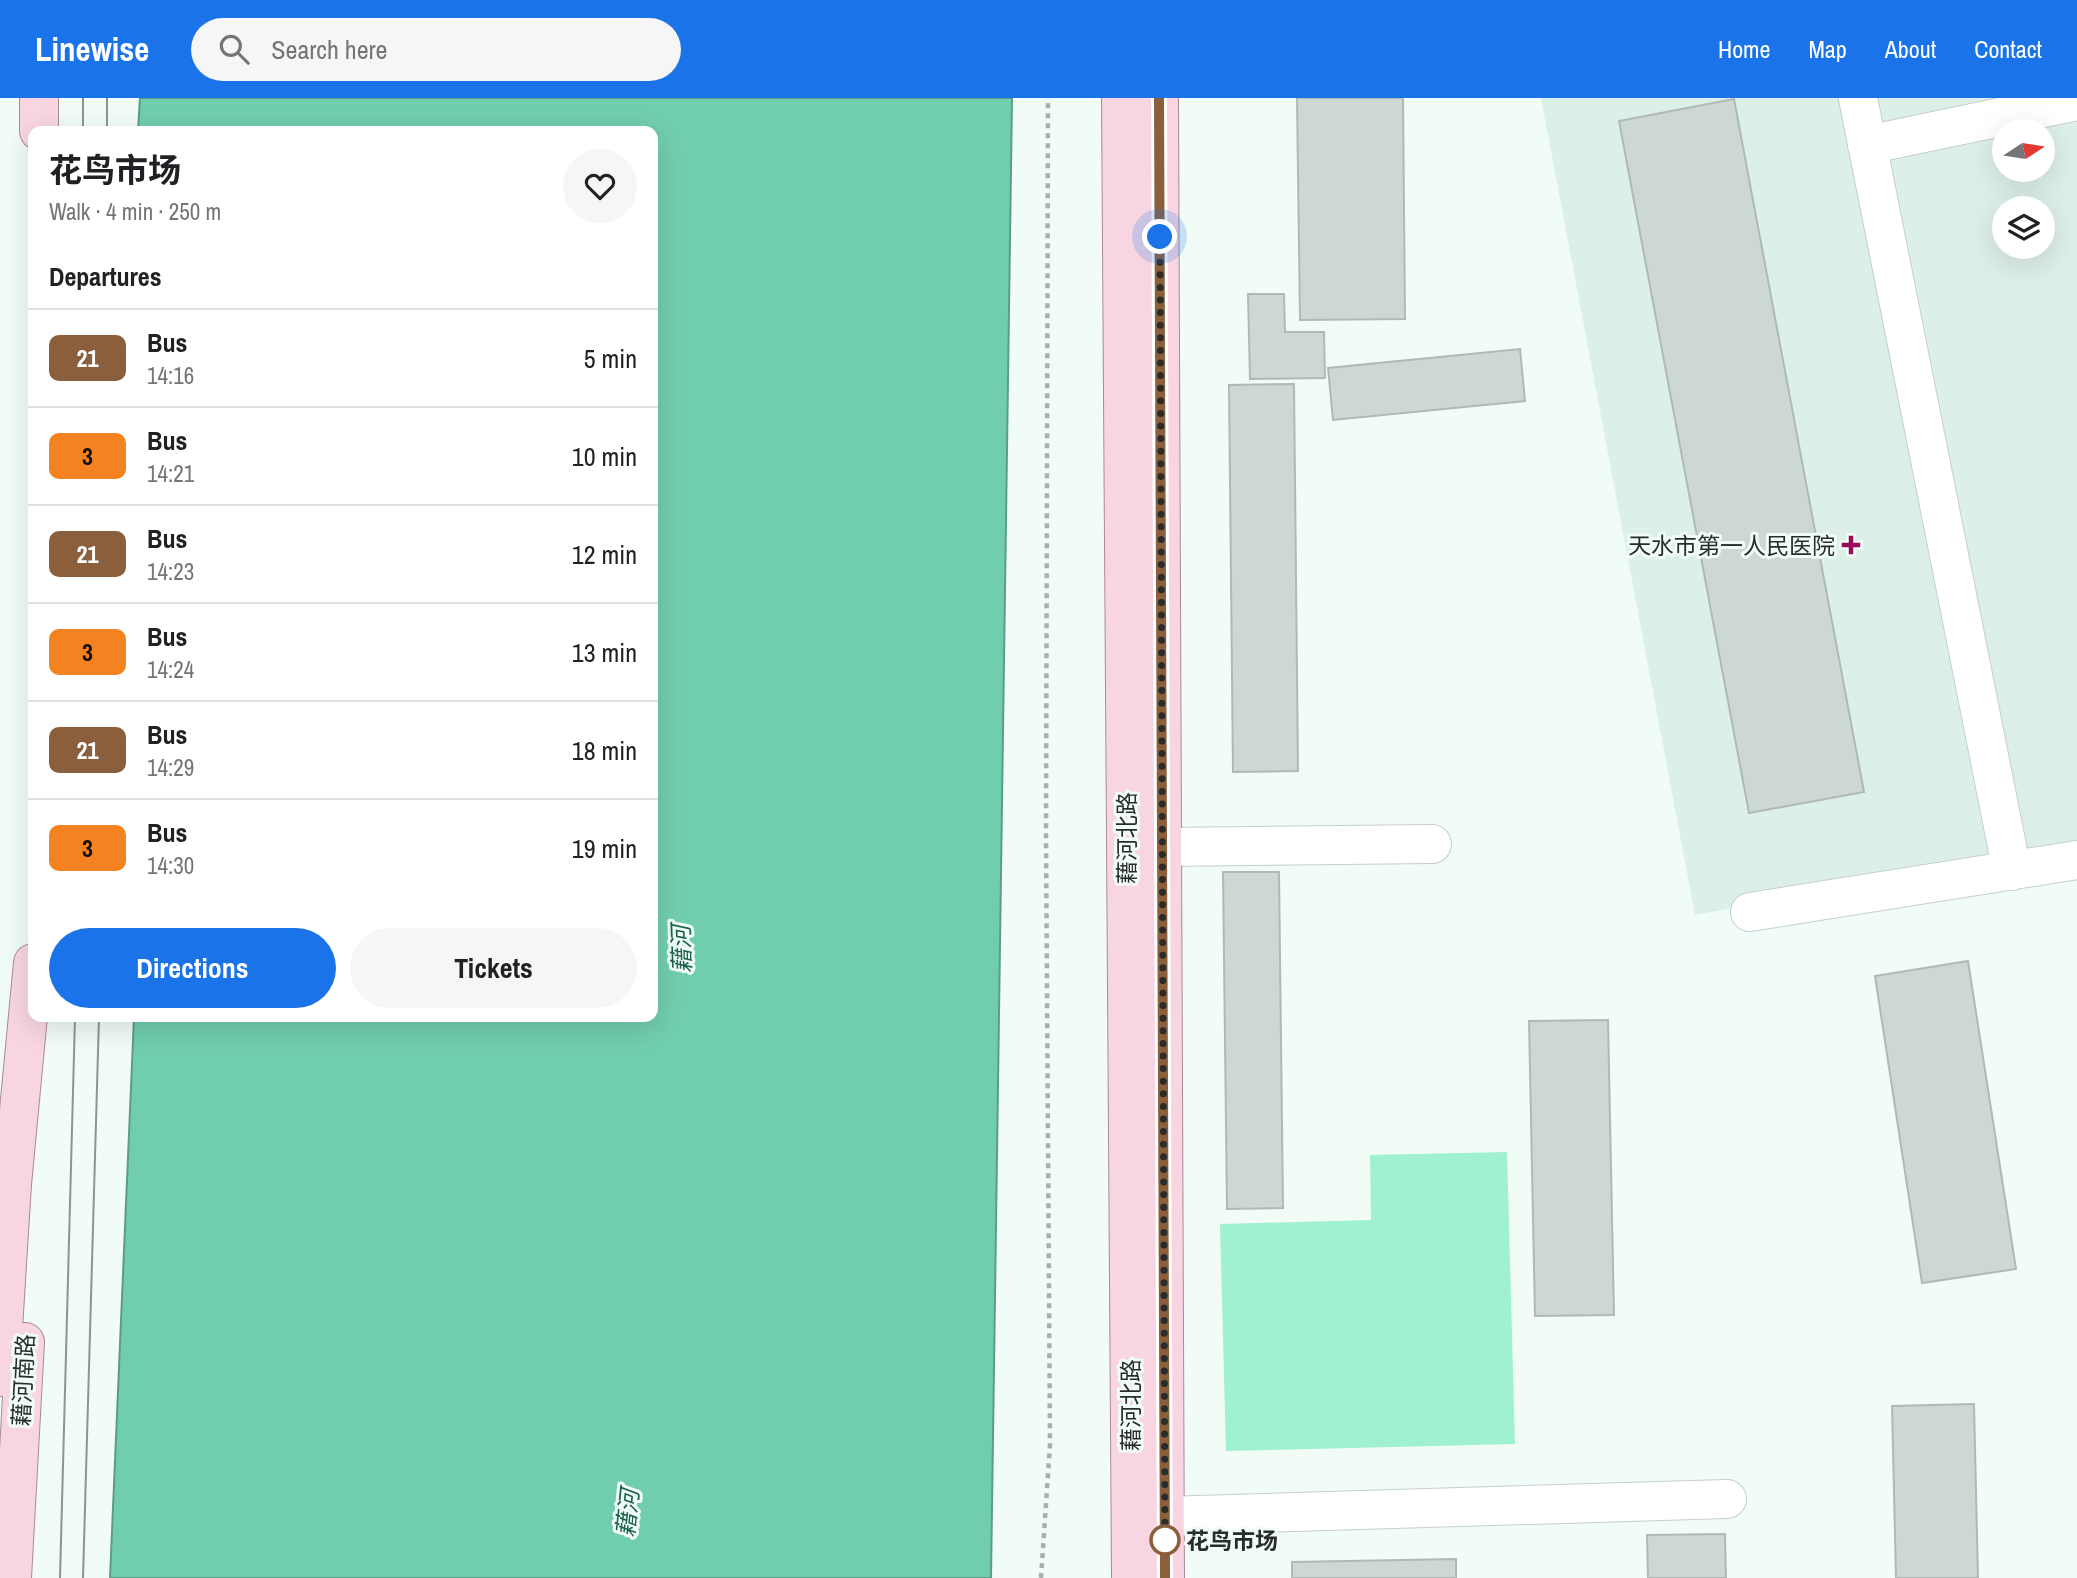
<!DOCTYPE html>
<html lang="en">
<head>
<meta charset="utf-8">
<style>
  :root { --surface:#fff; --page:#f6f6f6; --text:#202124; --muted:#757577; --line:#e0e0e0; --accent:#1a73e8 }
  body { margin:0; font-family:"Archivo Narrow","Noto Sans SC",sans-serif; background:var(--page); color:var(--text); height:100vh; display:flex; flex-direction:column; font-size:26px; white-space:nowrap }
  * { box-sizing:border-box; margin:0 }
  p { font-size:23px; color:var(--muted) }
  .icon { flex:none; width:38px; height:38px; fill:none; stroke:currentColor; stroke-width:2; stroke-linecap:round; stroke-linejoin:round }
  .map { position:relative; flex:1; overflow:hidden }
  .side { position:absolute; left:28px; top:28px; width:630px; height:896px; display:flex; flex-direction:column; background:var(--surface); border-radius:14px; box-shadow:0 7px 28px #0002 }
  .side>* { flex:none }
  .badge { padding:0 14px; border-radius:10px; font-size:24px; line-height:46px }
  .needle { width:46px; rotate:78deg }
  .buttons { position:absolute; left:1992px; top:21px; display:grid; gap:14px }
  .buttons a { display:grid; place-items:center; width:63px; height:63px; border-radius:50%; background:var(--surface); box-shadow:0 7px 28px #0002; font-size:35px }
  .you { position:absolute; width:35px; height:35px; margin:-18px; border:5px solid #fff; border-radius:50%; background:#1a73e8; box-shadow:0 0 0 10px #1a73e833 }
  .map>.badge { position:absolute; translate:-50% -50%; box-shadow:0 0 0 4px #fff }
  h2 { padding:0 21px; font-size:26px; line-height:63px }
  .round { display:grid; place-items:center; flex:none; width:74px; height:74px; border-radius:37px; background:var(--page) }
  .head { display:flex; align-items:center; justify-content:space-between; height:119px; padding:0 21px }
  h1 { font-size:33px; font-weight:700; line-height:52px }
  .button { display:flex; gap:14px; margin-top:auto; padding:14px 21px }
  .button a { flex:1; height:80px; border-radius:42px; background:var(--accent); color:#fff; font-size:28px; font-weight:700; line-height:80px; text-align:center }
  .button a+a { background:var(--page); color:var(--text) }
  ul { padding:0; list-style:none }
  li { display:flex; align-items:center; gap:21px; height:98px; padding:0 21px; border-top:2px solid var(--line) }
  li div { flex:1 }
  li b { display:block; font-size:26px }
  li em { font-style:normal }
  li .badge { min-width:77px; font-weight:700; text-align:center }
  header { display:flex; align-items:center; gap:42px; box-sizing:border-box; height:98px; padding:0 35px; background:var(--accent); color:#fff }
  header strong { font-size:33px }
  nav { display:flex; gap:38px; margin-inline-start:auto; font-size:24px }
  .search { width:490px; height:63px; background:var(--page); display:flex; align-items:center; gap:18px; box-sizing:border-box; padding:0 24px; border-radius:38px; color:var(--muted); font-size:26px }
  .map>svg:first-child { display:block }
  .built { fill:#ddf0e8; fill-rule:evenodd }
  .green { fill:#a0f0d2 }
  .water { fill:#71cead; stroke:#5b9d86; stroke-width:2 }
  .building { fill:#cdd7d3; stroke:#afb9b5; stroke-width:2 }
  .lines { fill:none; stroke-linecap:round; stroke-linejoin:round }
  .minor-casing { stroke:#c5cfca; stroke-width:40 }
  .major-casing { stroke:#ab8995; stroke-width:40 }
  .path { stroke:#a7b0ac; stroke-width:4.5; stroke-dasharray:5 5; stroke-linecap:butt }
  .minor { stroke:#fff; stroke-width:38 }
  .major { stroke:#f7d6e2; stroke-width:38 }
  .tram { stroke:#8d9591; stroke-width:2 }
  .line-casing { stroke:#fff; stroke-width:16 }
  .line { stroke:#8b5e3c; stroke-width:10 }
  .walk { stroke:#282c2a; stroke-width:7; stroke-dasharray:0 12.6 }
  .poi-dot { fill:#9a0a5b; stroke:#f1fcf7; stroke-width:2.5 }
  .stop-dot { fill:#fff; stroke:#8b5e3c; stroke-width:3.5 }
  .labels { text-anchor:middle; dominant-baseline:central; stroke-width:6; stroke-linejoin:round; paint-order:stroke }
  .poi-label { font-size:23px; fill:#282c2a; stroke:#f1fcf7; text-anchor:end }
  .street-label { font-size:23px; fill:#282c2a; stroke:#f1fcf7 }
  .stop-label { font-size:23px; font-weight:bold; fill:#282c2a; stroke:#f1fcf7; text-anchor:start }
  .water-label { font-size:24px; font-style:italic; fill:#1b634d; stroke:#f1fcf7 }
</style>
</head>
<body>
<header>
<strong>Linewise</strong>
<div class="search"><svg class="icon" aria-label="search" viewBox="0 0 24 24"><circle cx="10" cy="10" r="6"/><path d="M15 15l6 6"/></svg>Search here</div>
<nav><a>Home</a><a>Map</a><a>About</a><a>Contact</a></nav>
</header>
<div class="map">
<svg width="2077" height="1480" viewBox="0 0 2077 1480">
  <rect width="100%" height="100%" fill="#f1fcf7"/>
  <path class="built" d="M1541 0H2077V746L1695 817ZM2004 33H2042V72H2004ZM2004 110H2042V149H2004Z"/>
  <path class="green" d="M1507 1054 1515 1346 1226 1353 1220 1126 1371 1122 1370 1057Z"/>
  <path class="water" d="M140 0H1012L991 1480H110L134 919H653V33H138Z"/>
  <path class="building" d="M1297 0H1403L1405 221 1300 222Z
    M1734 1 1864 694 1749 715 1619 23Z
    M1248 196H1284L1285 234H1324L1325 280 1250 281Z
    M1520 251 1525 303 1333 322 1328 270Z
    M1294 286 1298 673 1233 674 1229 287Z
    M1223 774H1279L1283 1110 1227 1111Z
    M1968 863 2016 1171 1922 1185 1875 878Z
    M1608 922 1614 1217 1535 1218 1529 923Z
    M1974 1306 1978 1480H1896L1892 1308Z
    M1725 1436 1726 1480H1648L1647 1437Z
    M1456 1461V1480H1292V1464Z"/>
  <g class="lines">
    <defs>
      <path id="minor" d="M1858 0 2012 773
        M1867 47 2077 3
        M1162 749 1432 746
        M1750 814 2077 762
        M1164 1418 1727 1401"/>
      <path id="major" d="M39 0V33
        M1121 0 1131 1480
        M1159 0 1165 1480
        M0 1279 12 1086 33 865
        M12 1480 25 1244"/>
    </defs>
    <use href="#minor" class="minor-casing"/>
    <use href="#major" class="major-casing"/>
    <path class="path" d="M1041 1480 1050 1347 1046 737 1048 0"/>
    <use href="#minor" class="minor"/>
    <use href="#major" class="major"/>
    <path class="tram" d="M83 33V0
      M107 33V0
      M60 1480 75 919
      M83 1480 99 919"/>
  </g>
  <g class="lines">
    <defs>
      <path id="line" d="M1159 0 1165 1480"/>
    </defs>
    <use href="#line" class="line-casing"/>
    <use href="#line" class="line"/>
    <path class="walk" d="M1160 139 1165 1442"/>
  </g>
  <path class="poi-dot" d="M1847.5 436.5h7v7h7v7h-7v7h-7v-7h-7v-7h7z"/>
  <circle class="stop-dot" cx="1165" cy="1442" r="14"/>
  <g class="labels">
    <g class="poi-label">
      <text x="1835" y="447">天水市第一人民医院</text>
    </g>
    <g class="street-label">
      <text transform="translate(1126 740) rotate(-90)">藉河北路</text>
      <text transform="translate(23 1282) rotate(-87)">藉河南路</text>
      <text transform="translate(1130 1307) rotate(-90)">藉河北路</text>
    </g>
    <g class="stop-label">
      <text x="1186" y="1442">花鸟市场</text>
    </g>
    <g class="water-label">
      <text transform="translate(681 851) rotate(-92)">藉河</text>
      <text transform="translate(627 1415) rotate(-84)">藉河</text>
    </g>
  </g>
</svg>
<div class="buttons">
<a><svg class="needle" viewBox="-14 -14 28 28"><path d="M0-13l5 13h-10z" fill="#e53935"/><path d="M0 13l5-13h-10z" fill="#757577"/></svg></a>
<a><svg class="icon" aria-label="layers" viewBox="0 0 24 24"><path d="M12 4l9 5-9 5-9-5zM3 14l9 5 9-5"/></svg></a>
</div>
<div class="you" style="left:1160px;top:139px"></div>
<section class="side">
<div class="head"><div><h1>花鸟市场</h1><p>Walk · 4 min · 250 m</p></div><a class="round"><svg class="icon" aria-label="heart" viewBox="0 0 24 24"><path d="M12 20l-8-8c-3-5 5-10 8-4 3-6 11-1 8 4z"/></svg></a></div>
<h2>Departures</h2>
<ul>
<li><span class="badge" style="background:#8b5e3c;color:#fff">21</span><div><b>Bus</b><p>14:16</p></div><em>5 min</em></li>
<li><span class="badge" style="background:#f58220;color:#111">3</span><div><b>Bus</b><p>14:21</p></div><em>10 min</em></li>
<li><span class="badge" style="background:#8b5e3c;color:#fff">21</span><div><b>Bus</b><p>14:23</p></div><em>12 min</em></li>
<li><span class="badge" style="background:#f58220;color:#111">3</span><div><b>Bus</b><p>14:24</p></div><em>13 min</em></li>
<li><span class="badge" style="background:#8b5e3c;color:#fff">21</span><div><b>Bus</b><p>14:29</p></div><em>18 min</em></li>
<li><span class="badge" style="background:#f58220;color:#111">3</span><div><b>Bus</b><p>14:30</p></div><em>19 min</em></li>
</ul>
<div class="button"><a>Directions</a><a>Tickets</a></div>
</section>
</div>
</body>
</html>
